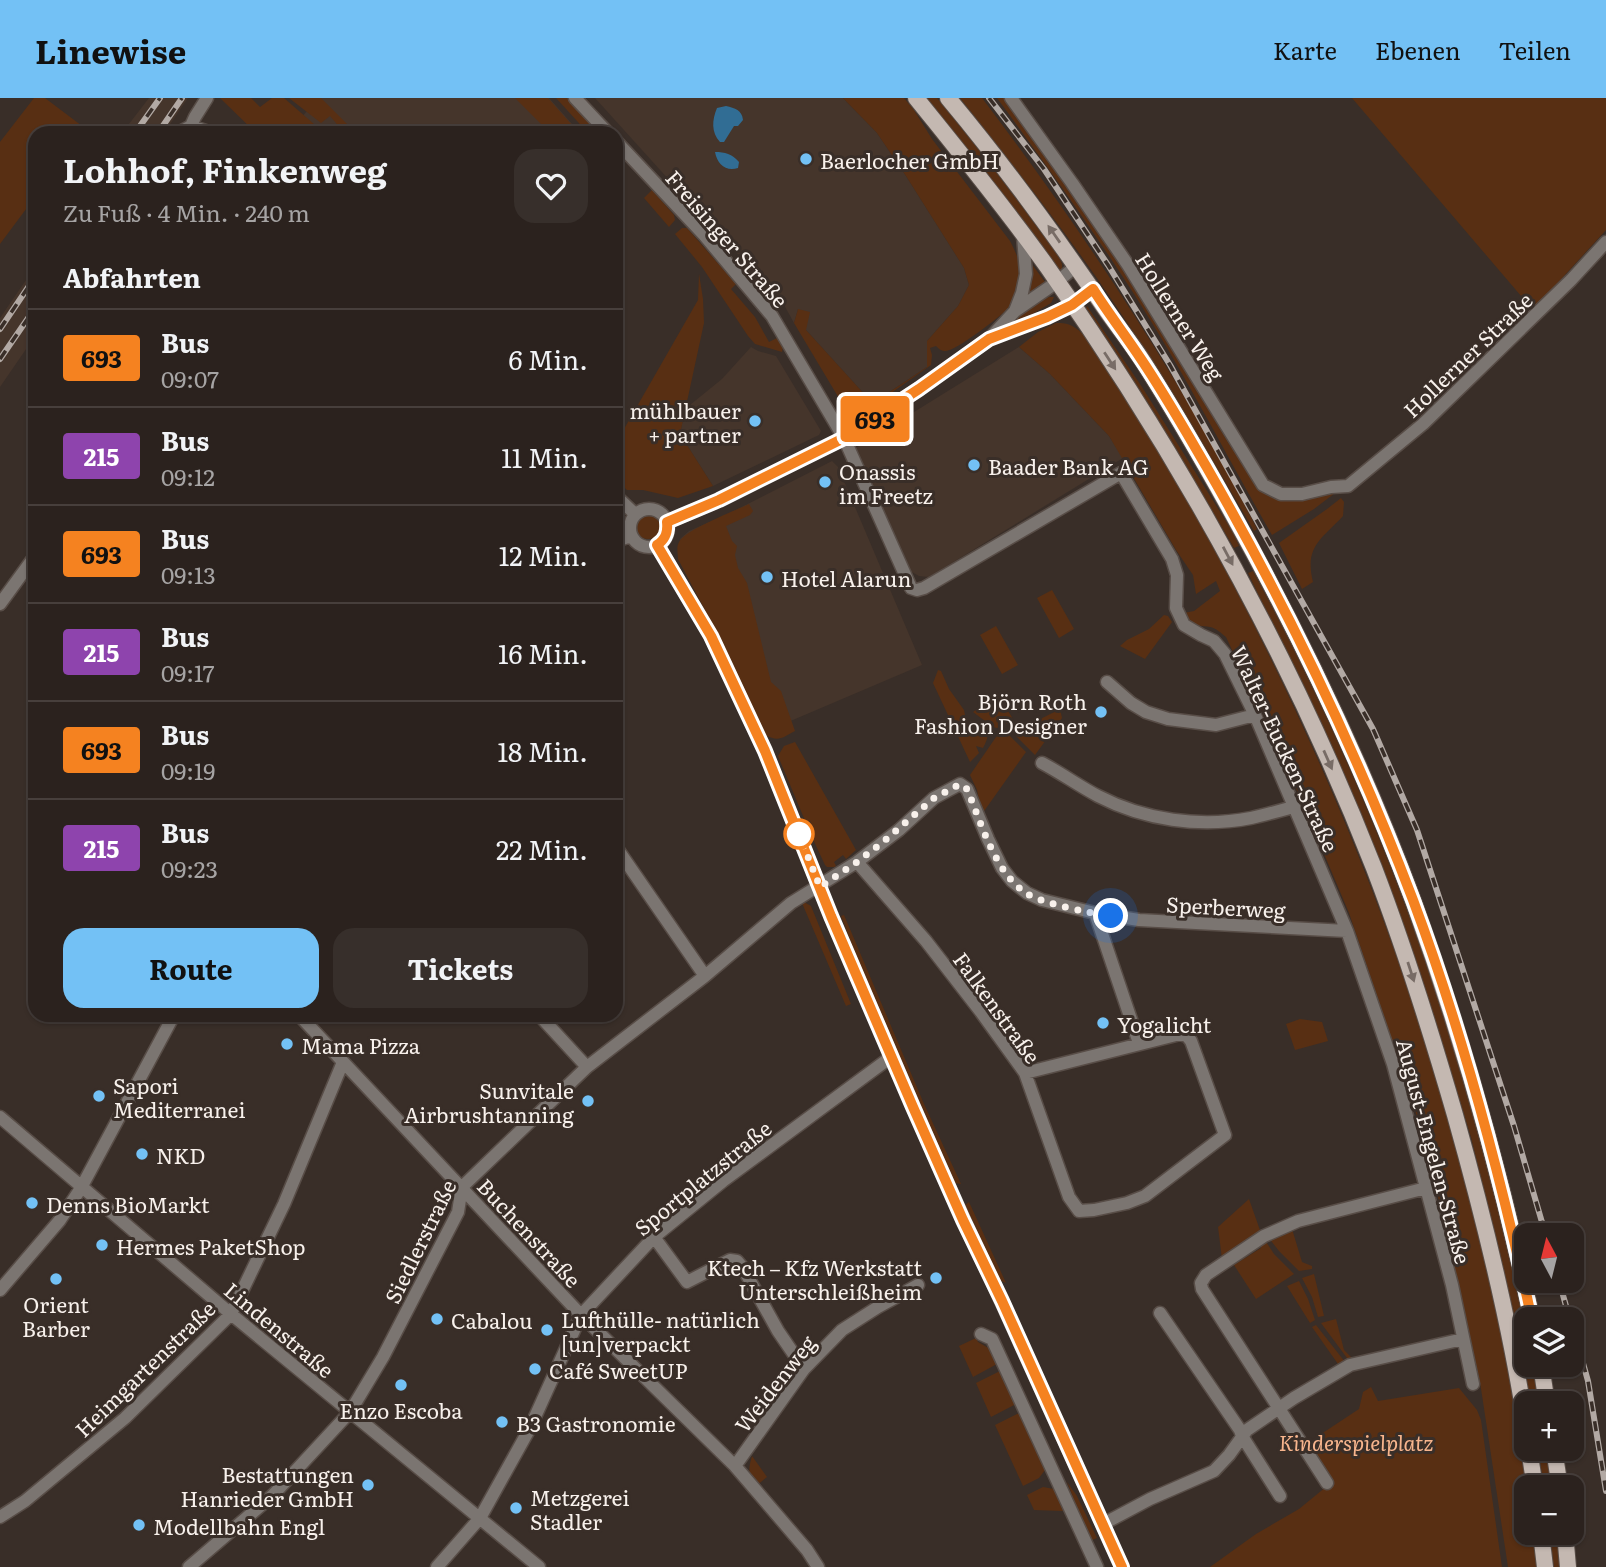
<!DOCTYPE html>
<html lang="de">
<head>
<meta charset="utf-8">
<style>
  :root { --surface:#2b221e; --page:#372f2b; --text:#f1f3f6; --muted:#a6a4a4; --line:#473f3c; --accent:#73c1f5 }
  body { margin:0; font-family:Literata,serif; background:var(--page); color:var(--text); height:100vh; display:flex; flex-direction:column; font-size:26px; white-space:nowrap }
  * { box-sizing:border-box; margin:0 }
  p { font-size:23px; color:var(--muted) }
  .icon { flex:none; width:38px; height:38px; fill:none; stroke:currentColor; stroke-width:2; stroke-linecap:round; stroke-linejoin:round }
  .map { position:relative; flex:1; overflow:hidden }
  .side { position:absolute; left:28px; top:28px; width:595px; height:896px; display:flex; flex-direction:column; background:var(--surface); border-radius:21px; box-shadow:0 2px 5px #0004,0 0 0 2px var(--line) }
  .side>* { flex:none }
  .badge { padding:0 14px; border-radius:5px; font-size:24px; line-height:46px }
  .needle { width:46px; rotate:353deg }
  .controls { position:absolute; left:1514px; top:1125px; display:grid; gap:14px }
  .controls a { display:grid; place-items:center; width:70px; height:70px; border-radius:14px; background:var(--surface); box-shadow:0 2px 5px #0004,0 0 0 2px var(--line); font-size:35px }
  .you { position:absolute; width:35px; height:35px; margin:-18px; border:5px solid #fff; border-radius:50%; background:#1a73e8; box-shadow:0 0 0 10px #1a73e833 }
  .map>.badge { position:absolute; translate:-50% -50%; box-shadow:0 0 0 4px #fff }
  h2 { padding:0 35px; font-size:26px; line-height:63px }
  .round { display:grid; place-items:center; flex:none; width:74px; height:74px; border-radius:21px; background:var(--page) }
  .headline { display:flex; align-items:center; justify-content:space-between; height:119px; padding:0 35px }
  h1 { font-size:33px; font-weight:700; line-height:52px }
  .button { display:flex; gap:14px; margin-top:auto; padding:14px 35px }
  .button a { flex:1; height:80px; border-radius:21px; background:var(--accent); color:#111; font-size:28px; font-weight:700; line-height:80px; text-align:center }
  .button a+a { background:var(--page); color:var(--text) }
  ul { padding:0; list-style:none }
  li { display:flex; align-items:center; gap:21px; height:98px; padding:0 35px; border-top:2px solid var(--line) }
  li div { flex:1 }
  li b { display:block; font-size:26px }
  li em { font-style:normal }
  li .badge { min-width:77px; font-weight:700; text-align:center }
  header { display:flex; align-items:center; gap:42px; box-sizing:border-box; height:98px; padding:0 35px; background:var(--accent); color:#111 }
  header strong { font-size:33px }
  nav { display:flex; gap:38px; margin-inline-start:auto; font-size:24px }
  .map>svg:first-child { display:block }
  .built { fill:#45352b }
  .green { fill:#582f13 }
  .water { fill:#316d94 }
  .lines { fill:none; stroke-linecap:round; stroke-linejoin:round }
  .minor-casing { stroke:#584d47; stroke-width:15 }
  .major-casing { stroke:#584d47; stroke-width:18 }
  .minor { stroke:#7b7571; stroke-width:12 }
  .major { stroke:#c4b8b1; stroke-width:16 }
  .rail-casing { stroke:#b2a9a4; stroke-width:6 }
  .rail { stroke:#392e28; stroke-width:3.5; stroke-dasharray:10; stroke-linecap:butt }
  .oneway { fill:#786c66 }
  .line-casing { stroke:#fff; stroke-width:16 }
  .line { stroke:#f58220; stroke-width:10 }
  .walk { stroke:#f8f1ec; stroke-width:7; stroke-dasharray:0 12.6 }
  .poi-dot { fill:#73c1f5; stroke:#392e28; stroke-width:2.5 }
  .stop-dot { fill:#fff; stroke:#f58220; stroke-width:3.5 }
  .labels { text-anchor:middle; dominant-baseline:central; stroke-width:6; stroke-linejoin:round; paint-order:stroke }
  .poi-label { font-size:21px; fill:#f8f1ec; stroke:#392e28; text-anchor:start }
  .street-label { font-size:21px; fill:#f8f1ec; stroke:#392e28 }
  .park-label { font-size:21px; font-style:italic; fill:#f8b58d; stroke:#392e28 }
</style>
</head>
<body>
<header>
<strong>Linewise</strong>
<nav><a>Karte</a><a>Ebenen</a><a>Teilen</a></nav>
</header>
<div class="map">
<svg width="1606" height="1469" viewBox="0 0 1606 1469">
  <rect width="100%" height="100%" fill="#392e28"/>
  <path class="built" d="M149 0H188L164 35H122Z
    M319 0H549L580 35H287Z
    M595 0H843L877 35 906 78 964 170 969 187 958 208 927 243V269L885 297 876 300 866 298 806 232 798 211 794 225 783 205 699 115Z
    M35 169V241H33L0 289V220Z
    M751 249 758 253 776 258 821 333 819 337 713 388 680 336 685 311 722 281Z
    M1019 249 1050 276 1109 338 1123 360 929 479 919 478 910 473 856 350Z
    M832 363 838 369 922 567 767 633 680 441 689 433 728 416Z"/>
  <path class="green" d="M34 0H45L86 31 83 35H35V99L0 146V44Z
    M220 0H251L260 9 272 0H284L322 33 330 26 338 35H256Z
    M289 0H321L347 26 341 31 330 18 321 25Z
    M515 0H548L579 35H550Z
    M556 0H567L600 35H588Z
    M843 0H904L914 12 932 41 1010 143C1015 153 1020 162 1020 174 1020 185 1015 200 1008 210 1002 218 955 253 946 253 941 253 939 251 936 248L930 250 932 257 931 267 864 314 854 318 849 317 794 225 798 211 810 214 806 232 866 298 876 300 885 297 927 269V243L958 208 969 187 964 170 906 78 877 35Z
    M926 0H937L987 62 1058 157 1062 166V172H1059L1057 169 982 69Z
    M960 0H982C1085 136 1180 279 1257 431L1254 433C1209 356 1164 279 1114 205 1066 134 1013 67 960 0Z
    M997 0H1004C1065 78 1120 162 1171 246 1198 290 1220 338 1252 378 1257 384 1262 393 1269 398 1287 409 1312 398 1331 393L1335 395 1314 411 1272 437C1226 357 1184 274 1134 196 1091 129 1044 64 997 0Z
    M1352 0H1606V132L1533 212Z
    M652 92 674 117 675 122 669 129 644 100Z
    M682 130H687L736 186 731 191 755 219 769 244 777 240 783 249 782 254 755 246 748 238 702 169 675 136Z
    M1031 165 1045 184 1030 194Z
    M699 176 703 201 704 225 680 336 713 388 678 400 643 392H627L616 381V345L698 202Z
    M1049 199H1054L1051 205 1014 227 1012 224C1023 214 1035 203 1049 199Z
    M1087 208 1142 289 1234 436 1239 448 1234 450 1157 320 1095 225 1086 210Z
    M1056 225C1062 225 1068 225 1074 229 1088 237 1096 255 1105 269 1120 292 1135 316 1150 339 1343 660 1476 1018 1528 1389L1526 1390V1435H1534L1539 1469H1508L1480 1284 1446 1130 1413 1004 1349 815 1300 699 1226 539C1221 535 1216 530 1210 529 1193 526 1195 531 1184 515L1194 513 1220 493 1216 483 1196 496 1193 477 1176 452 1109 338 1050 276 1019 249 1038 234Z
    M1341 400 1344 404 1343 418C1322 441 1304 448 1313 484L1302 491 1279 445 1327 411Z
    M749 406 753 413 750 417 726 428 732 443 737 448 735 457 738 470 747 485 771 584 781 593 795 633C782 640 779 644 765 637L718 537 678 461C678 455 676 449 679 444 685 432 734 413 749 406Z
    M636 429a12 12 0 1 1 24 0a12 12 0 1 1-24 0Z
    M1253 473C1355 661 1434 862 1488 1069 1497 1102 1504 1135 1512 1167 1517 1189 1524 1213 1526 1235 1527 1246 1526 1257 1526 1267H1532L1539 1305H1530L1503 1172 1471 1039 1421 879 1394 804 1304 593 1248 475Z
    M1052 492 1074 531 1059 540 1037 500Z
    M1164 517 1168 518 1172 524 1145 561 1120 548 1127 542 1149 531Z
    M996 528 1018 567 1002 576 980 537Z
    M938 572 941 573 949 591 964 612 967 628 969 626 977 634 972 625 974 623C988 633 991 635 983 650L976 648 979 655 970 664 933 585Z
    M999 597 1014 623 997 630 993 629 973 614Z
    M1060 611 1062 620 1035 657 1013 635Z
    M1005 633 1026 654 982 716 977 692 970 677 996 639Z
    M795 644 856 752 846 761 843 757 834 764 836 768 834 769H827L825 767 810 735 814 732 810 723 806 725 778 658 784 648Z
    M804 804 811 808 851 906 846 908 802 805Z
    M844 817 924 1006 961 1086 954 1085 879 917 841 818Z
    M1300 921 1322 924 1328 943 1295 952 1286 926Z
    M1249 1101 1261 1135 1222 1161 1218 1129Z
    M969 1104 1006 1185 999 1182 965 1107Z
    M1292 1131 1302 1164 1312 1168V1171L1299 1173 1279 1153 1268 1139Z
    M1265 1142 1274 1156 1294 1176 1256 1201 1234 1167 1261 1150V1145Z
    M1314 1176 1324 1218 1318 1219 1312 1199 1302 1180Z
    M1299 1183 1308 1201 1315 1222 1310 1225 1287 1188Z
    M1336 1221 1344 1252 1354 1262 1350 1264 1321 1225Z
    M1316 1227 1345 1264 1338 1266 1312 1229Z
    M976 1240 978 1244 990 1251 997 1266 973 1279 959 1248Z
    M1000 1273 1016 1306 991 1319 976 1285Z
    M1371 1289 1378 1303 1459 1290 1477 1312 1481 1322 1502 1469H1210L1256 1436 1299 1411 1332 1384 1306 1346 1359 1311 1363 1294Z
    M1019 1315 1045 1372 1039 1380 1023 1388 995 1327Z
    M1538 1351H1546L1552 1389H1544Z
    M752 1358 767 1379 756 1388C748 1375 748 1372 752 1358Z
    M1067 1384 1077 1398 1097 1440 1090 1443Z
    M1043 1389 1054 1391 1063 1413 1034 1412 1027 1397Z
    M1550 1435H1559L1562 1469H1553Z"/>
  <path class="water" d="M726 8C735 10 742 12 743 22L738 28H734L724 44H720C711 34 712 22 717 10Z
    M715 54C725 54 732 56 739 64L738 70C726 74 717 66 715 54Z"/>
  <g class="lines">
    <defs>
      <path id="minor" d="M575 0 608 35
        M1011 0 1072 85 1128 167 1263 387 1281 396H1302L1331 389 1348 388 1423 326 1571 182 1606 144
        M191 28 195 19 207 0
        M178 35 191 28 212 35
        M616 43 704 137 772 218 844 340 911 490 917 492 924 490 1121 375 1172 461 1177 477 1176 510 1184 527 1201 537 1214 543 1225 556 1255 617 1347 833 1393 966 1452 1187 1473 1286
        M1015 213 1022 195 1026 176 1023 138
        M993 239 1047 219 1072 207 1093 191
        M616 398 635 416
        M630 430a19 19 0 1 1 38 0a19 19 0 1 1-38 0Z
        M667 424 719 402 844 340 881 317 989 241 1015 213 1057 184 1076 168
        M616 443 631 438
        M657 447 711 538 765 653 831 818 935 1058 1122 1469
        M0 506 35 458
        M1107 584 1131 605 1146 614 1168 621 1216 627 1255 617
        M1042 665C1061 675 1079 688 1098 698 1144 722 1200 730 1251 720 1265 717 1279 713 1293 709
        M616 749 705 878
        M857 764 926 843 981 914 1025 975 1069 1099 1079 1113 1094 1112 1127 1105 1145 1098 1225 1037 1191 943 1187 938 1180 936 1025 975
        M1095 815 1139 945
        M299 917 581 1217 735 1368 807 1452 818 1469
        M539 917 587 969
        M0 1019 231 1216 539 1469
        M654 1139 687 1184 730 1162 737 1163 743 1170 778 1233 804 1271
        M0 1192 60 1122 81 1090 174 917
        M1160 1215 1240 1332 1242 1338 1280 1398
        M981 1236 992 1241 1097 1469
        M735 1368 804 1271 842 1232 878 1209 918 1187
        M1327 1385 1202 1191 1201 1185 1206 1177 1264 1138 1298 1123 1426 1090
        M0 1419 25 1403 125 1320 231 1216 284 1106 343 964
        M1103 1426 1150 1401 1214 1373 1229 1357 1247 1332 1294 1300 1350 1267 1463 1241
        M189 1469 273 1397 350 1314 383 1259 458 1114 462 1089 587 969 705 878 791 805 857 764 899 732 934 700 960 686 967 691 988 741 1002 770 1012 783 1027 795 1042 802 1095 815 1139 822 1347 833
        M437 1469 480 1420 530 1330 581 1217 654 1139 723 1083 891 959"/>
      <path id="major" d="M916 0C961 56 1007 112 1048 170 1179 357 1291 558 1374 770 1405 851 1431 934 1455 1017 1484 1120 1510 1224 1526 1329
        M948 0C1004 67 1055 137 1104 209 1117 228 1132 246 1144 265 1187 333 1226 403 1264 474 1321 581 1372 691 1414 805 1463 941 1502 1080 1532 1222
        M1541 1267 1547 1306
        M1529 1351 1535 1390
        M1554 1351 1560 1390
        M1541 1435 1545 1469
        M1565 1435 1568 1469"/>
    </defs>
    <use href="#minor" class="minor-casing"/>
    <use href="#major" class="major-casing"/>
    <use href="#minor" class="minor"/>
    <use href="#major" class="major"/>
    <defs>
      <path id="rail" d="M989 0 1044 71 1108 167 1170 267 1373 631 1417 732 1514 1028 1546 1138
        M135 35 160 0
        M158 35 182 0
        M0 231 35 179
        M0 261 35 210
        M1559 1183 1570 1222
        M1572 1226 1588 1283 1606 1393"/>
    </defs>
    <use href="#rail" class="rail-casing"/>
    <use href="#rail" class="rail"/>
  </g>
  <defs><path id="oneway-solid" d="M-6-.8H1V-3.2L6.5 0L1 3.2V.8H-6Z" transform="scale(1.75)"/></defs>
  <g class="oneway">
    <use href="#oneway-solid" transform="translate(1054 136) rotate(-125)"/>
    <use href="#oneway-solid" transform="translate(1110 263) rotate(57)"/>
    <use href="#oneway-solid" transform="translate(1228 458) rotate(62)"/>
    <use href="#oneway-solid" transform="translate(1328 662) rotate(66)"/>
    <use href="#oneway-solid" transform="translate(1411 874) rotate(72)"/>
  </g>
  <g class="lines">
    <defs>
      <path id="line" d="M1122 1469 1002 1203 963 1122 913 1009 831 818 765 653 711 538 657 447C666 441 668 434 667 424L719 402 844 340 919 291 989 241 1047 219 1072 207 1093 191C1108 215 1126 238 1141 261 1164 295 1185 332 1206 368 1286 507 1356 652 1413 802 1464 938 1501 1079 1532 1222"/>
    </defs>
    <use href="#line" class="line-casing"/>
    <use href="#line" class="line"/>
    <path class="walk" d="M799 736 820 789 857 764 883 744 934 700 960 686 967 691C981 724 995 775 1026 795 1043 806 1090 815 1111 818"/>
  </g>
  <g class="poi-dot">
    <circle cx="806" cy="61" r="7"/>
    <circle cx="755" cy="323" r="7"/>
    <circle cx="974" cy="367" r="7"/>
    <circle cx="825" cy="384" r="7"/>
    <circle cx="767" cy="479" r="7"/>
    <circle cx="1101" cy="614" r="7"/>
    <circle cx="1103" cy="925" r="7"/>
    <circle cx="287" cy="946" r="7"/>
    <circle cx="99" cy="998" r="7"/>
    <circle cx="588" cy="1003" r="7"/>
    <circle cx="142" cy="1056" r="7"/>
    <circle cx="32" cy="1105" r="7"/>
    <circle cx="102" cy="1147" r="7"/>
    <circle cx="936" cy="1180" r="7"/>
    <circle cx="56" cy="1181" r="7"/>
    <circle cx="437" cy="1221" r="7"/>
    <circle cx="547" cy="1232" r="7"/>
    <circle cx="535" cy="1271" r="7"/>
    <circle cx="401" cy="1287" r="7"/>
    <circle cx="502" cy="1324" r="7"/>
    <circle cx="368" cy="1387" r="7"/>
    <circle cx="516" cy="1410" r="7"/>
    <circle cx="139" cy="1427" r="7"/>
  </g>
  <circle class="stop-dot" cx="799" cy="736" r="14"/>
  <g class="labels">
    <g class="poi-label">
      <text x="820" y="61">Baerlocher GmbH</text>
      <text x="741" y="311" text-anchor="end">mühlbauer<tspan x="741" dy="24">+ partner</tspan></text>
      <text x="988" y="367">Baader Bank AG</text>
      <text x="839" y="372">Onassis<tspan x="839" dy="24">im Freetz</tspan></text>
      <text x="781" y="479">Hotel Alarun</text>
      <text x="1087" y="602" text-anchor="end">Björn Roth<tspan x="1087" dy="24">Fashion Designer</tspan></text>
      <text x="1117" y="925">Yogalicht</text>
      <text x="301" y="946">Mama Pizza</text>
      <text x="113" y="986">Sapori<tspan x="113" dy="24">Mediterranei</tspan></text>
      <text x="574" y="991" text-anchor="end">Sunvitale<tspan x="574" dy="24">Airbrushtanning</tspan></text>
      <text x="156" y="1056">NKD</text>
      <text x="46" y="1105">Denns BioMarkt</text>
      <text x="116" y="1147">Hermes PaketShop</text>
      <text x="922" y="1168" text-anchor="end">Ktech – Kfz Werkstatt<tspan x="922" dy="24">Unterschleißheim</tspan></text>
      <text x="56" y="1205" text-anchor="middle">Orient<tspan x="56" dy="24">Barber</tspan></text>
      <text x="561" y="1220">Lufthülle- natürlich<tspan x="561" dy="24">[un]verpackt</tspan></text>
      <text x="451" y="1221">Cabalou</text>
      <text x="549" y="1271">Café SweetUP</text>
      <text x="401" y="1311" text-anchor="middle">Enzo Escoba</text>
      <text x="516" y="1324">B3 Gastronomie</text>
      <text x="354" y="1375" text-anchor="end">Bestattungen<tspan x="354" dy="24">Hanrieder GmbH</tspan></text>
      <text x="530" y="1398">Metzgerei<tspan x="530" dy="24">Stadler</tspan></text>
      <text x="153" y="1427">Modellbahn Engl</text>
    </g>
    <g class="street-label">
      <text transform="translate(728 140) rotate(49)">Freisinger Straße</text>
      <text transform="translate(1181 218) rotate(58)">Hollerner Weg</text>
      <text transform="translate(1467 256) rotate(-44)">Hollerner Straße</text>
      <text transform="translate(1286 650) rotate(65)">Walter-Eucken-Straße</text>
      <text transform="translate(1226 808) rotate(3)">Sperberweg</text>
      <text transform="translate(998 909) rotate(54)">Falkenstraße</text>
      <text transform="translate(1435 1053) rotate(75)">August-Engelen-Straße</text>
      <text transform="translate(702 1079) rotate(-39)">Sportplatzstraße</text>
      <text transform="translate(530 1134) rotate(47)">Buchenstraße</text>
      <text transform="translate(419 1143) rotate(-64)">Siedlerstraße</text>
      <text transform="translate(280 1231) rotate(40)">Lindenstraße</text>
      <text transform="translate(144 1270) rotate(-44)">Heimgartenstraße</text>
      <text transform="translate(774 1285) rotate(-52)">Weidenweg</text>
    </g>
    <g class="park-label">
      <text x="1356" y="1343">Kinderspielplatz</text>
    </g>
  </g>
</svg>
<div class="controls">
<a><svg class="needle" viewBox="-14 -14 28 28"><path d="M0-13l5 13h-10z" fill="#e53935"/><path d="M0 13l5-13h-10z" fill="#a6a4a4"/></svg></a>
<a><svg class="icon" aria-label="layers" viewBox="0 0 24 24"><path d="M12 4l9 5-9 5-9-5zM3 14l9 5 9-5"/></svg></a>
<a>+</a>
<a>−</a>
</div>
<div class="you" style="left:1111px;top:818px"></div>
<b class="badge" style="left:875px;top:321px;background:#f58220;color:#111">693</b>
<section class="side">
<div class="headline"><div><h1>Lohhof, Finkenweg</h1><p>Zu Fuß · 4 Min. · 240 m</p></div><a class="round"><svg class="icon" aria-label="heart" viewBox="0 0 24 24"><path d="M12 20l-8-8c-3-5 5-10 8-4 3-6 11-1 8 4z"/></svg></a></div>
<h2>Abfahrten</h2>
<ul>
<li><span class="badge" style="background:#f58220;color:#111">693</span><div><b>Bus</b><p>09:07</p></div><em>6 Min.</em></li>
<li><span class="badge" style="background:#8e44ad;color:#fff">215</span><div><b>Bus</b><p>09:12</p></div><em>11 Min.</em></li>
<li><span class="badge" style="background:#f58220;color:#111">693</span><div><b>Bus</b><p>09:13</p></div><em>12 Min.</em></li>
<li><span class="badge" style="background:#8e44ad;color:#fff">215</span><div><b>Bus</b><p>09:17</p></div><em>16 Min.</em></li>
<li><span class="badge" style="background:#f58220;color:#111">693</span><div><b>Bus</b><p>09:19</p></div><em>18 Min.</em></li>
<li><span class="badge" style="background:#8e44ad;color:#fff">215</span><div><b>Bus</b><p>09:23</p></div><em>22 Min.</em></li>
</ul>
<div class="button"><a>Route</a><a>Tickets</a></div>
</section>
</div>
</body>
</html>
